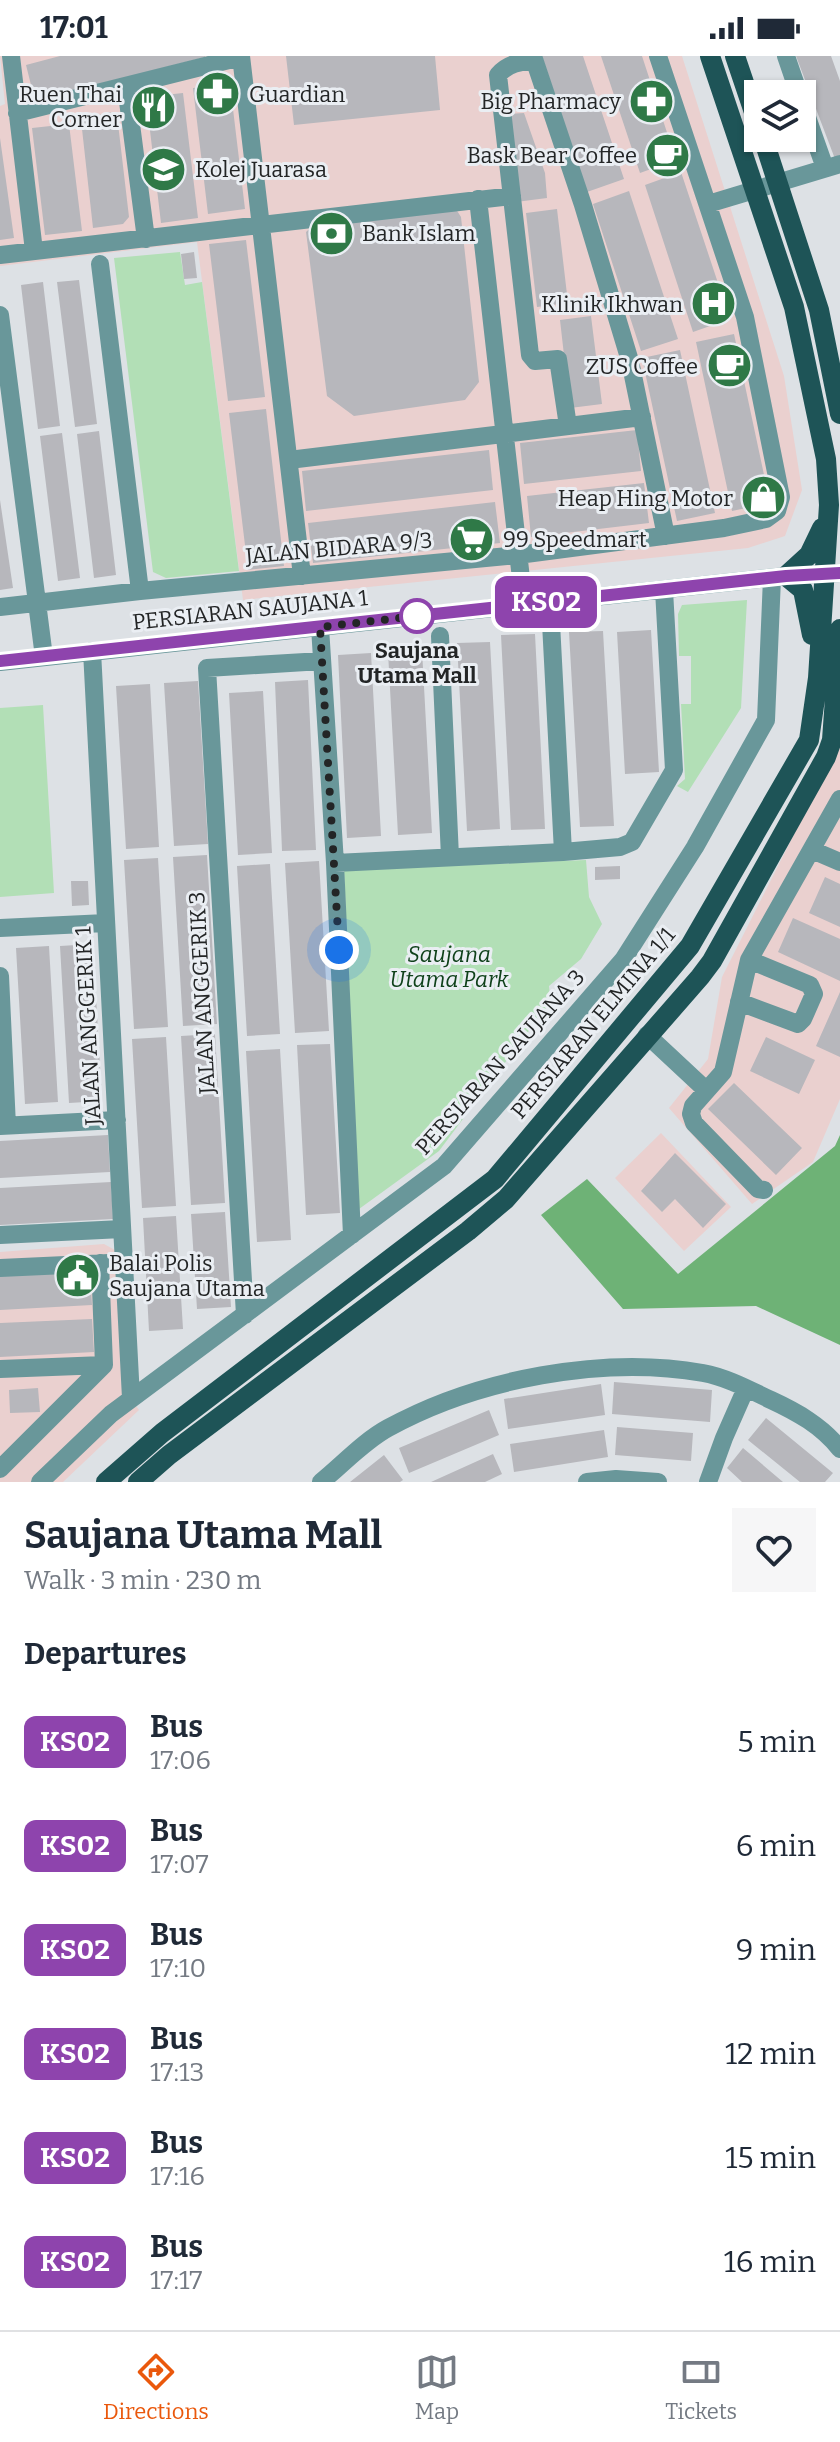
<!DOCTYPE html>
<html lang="en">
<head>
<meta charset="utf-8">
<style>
  :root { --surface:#fff; --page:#f6f6f7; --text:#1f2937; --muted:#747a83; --line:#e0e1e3; --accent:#ea580c }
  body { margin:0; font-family:Bitter,serif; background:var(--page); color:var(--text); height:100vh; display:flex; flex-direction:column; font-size:30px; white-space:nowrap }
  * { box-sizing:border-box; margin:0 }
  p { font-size:26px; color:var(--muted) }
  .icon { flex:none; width:44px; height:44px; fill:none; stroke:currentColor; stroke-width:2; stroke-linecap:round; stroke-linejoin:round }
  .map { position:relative; height:1426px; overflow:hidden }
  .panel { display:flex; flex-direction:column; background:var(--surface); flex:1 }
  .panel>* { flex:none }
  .badge { padding:0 16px; border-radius:12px; font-size:28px; line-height:52px }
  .tools { position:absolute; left:744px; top:24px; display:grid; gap:16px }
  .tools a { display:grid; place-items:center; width:72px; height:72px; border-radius:0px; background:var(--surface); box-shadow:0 2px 6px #0004; font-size:40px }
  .you { position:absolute; width:40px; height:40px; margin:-20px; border:6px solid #fff; border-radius:50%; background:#1a73e8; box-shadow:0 0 0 12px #1a73e833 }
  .map>.badge { position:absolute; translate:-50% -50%; box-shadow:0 0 0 4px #fff }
  h2 { padding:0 24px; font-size:30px; line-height:72px }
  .round { display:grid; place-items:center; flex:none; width:84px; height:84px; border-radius:0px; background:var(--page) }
  .head { display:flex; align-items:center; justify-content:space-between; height:136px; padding:0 24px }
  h1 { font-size:38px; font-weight:700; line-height:60px }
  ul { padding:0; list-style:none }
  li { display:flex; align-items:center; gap:24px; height:104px; padding:0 24px }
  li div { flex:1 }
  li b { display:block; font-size:30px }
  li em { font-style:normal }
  li .badge { min-width:88px; font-weight:700; text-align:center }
  .status { display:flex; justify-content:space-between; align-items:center; height:56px; padding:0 40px; background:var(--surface); direction:ltr }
  .status svg { height:22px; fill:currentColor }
  .menu { display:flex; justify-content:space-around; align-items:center; height:112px; border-top:2px solid var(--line); background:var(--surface); font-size:22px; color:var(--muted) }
  .menu a { display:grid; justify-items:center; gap:4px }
  .menu .on { color:var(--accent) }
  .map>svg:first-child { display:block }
  .commercial { fill:#ead0cf }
  .green { fill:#b2dfb6 }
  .forest { fill:#6eb276 }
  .building { fill:#b7b7bc }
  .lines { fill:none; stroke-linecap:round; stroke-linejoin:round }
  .minor { stroke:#69979a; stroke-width:18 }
  .major { stroke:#1e5457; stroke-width:20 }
  .line-casing { stroke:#fff; stroke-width:18 }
  .line { stroke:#8e44ad; stroke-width:12 }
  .walk { stroke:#232526; stroke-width:8; stroke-dasharray:0 14.4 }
  .stop-dot { fill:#fff; stroke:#8e44ad; stroke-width:4 }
  .labels { text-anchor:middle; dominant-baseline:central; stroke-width:6; stroke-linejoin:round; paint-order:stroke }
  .poi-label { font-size:22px; fill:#232526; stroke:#eaeef3; text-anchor:end }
  .street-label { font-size:22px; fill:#232526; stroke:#eaeef3 }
  .stop-label { font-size:22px; font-weight:bold; fill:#232526; stroke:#eaeef3 }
  .park-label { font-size:22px; font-style:italic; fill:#0f411a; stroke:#eaeef3 }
</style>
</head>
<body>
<div class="status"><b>17:01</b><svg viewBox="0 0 49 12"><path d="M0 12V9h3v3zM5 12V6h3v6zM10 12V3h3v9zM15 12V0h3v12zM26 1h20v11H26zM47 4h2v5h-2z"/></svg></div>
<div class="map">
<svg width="840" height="1426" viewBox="0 0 840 1426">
  <rect width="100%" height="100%" fill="#dde1e5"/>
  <path class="commercial" d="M0 0H682L784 320 802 434 785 480 748 492 243 544 197 186 0 210V50L5 48Z
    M840 687V1043L813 1106 752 1148 669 1052 708 1003 722 921Z
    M661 1077 731 1151 684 1195 615 1122Z
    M104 1188 115 1194 122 1330 139 1354 63 1426H0V1196Z"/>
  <path class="green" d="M180 196 185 229 202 226 239 515 166 522 153 516 114 202Z
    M747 544 741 652 688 736 677 730 685 723 681 648H691V600H679L678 558 682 549Z
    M43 649 54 837 0 841V652Z
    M586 804 589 841 602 868 581 903 549 930 550 940 546 952 439 1095 359 1153 344 814Z"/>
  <path class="forest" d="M840 1079V1289L756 1250 623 1253 541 1159 587 1123 678 1218 835 1090Z"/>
  <path class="building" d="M60 0H205V1L35 45 26 9Z
    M286 0H435L440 54 294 69Z
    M542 0H583L624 123 587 136Z
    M601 0H642L676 104 640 117Z
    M796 0H831L840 25V101L835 103Z
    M230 28 245 153 208 158 193 32Z
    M183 37 198 162 161 167 146 41Z
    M109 56 117 59 129 161 123 168 93 172 81 64Z
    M524 57 545 117 547 142 516 146 507 58Z
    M69 68 82 175 45 179 32 72Z
    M0 82 14 182 0 184Z
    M681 116 730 263 693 276 645 129Z
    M629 135 678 283 641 295 593 148Z
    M454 150 461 161 479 326 465 344 354 360 327 340 306 176 319 164Z
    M557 153 568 247 537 251 526 157Z
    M246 184 265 341 228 345 209 188Z
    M194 196 197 222 184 223 181 198Z
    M79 224 97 368 75 371 57 226Z
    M43 226 60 370 38 373 21 229Z
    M591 260 602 348 570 352 560 264Z
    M734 278 770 447 732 455 696 286Z
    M680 294 715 457 677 465 642 302Z
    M266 353 284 510 248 514 229 357Z
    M637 374 641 415 524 428 520 387Z
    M99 375 116 519 94 522 77 378Z
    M62 377 80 522 58 525 40 380Z
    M489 394 493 434 306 455 302 415Z
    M644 427 649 467 531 481 527 440Z
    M0 444 13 532 0 534Z
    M495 446 500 487 313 507 308 467Z
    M651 574 659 716 625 718 617 576Z
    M603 575 614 770 580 771 569 576Z
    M535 578 545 773 511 774 501 579Z
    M490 586 500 773 467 775 457 587Z
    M422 594 432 777 398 779 388 596Z
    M371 597 381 780 347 782 338 599Z
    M308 624 316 794 282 795 275 626Z
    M198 625 208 788 174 790 164 627Z
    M150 628 159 791 126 793 116 630Z
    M263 635 272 797 238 799 229 637Z
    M207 799 217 968 183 970 173 801Z
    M158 802 168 971 134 973 124 804Z
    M319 805 329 975 295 977 285 807Z
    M270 808 280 978 247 980 237 810Z
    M620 810V823L595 824V811Z
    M825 821 840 828V871L809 857Z
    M71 825H88L89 849 72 850Z
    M793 862 840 883V925L778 896Z
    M93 888 102 1045 69 1047 60 890Z
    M49 890 58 1046 25 1048 16 892Z
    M840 936V1001L816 990Z
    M215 978 225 1147 191 1149 181 980Z
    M166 981 176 1150 142 1152 132 983Z
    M766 981 815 1004 799 1038 750 1015Z
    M330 988 340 1157 306 1159 297 989Z
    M280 993 291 1184 257 1186 246 995Z
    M734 1027 802 1092 776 1119 708 1053Z
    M108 1079 110 1116 0 1122V1085Z
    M675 1097 726 1148 703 1172 675 1143 662 1156 641 1135Z
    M111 1126 113 1163 0 1169V1132Z
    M225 1156 231 1251 197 1253 191 1158Z
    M176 1160 183 1273 149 1275 143 1162Z
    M90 1216 92 1249 0 1254V1219Z
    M92 1263 94 1296 0 1301V1267Z
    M614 1326 712 1334 710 1366 612 1358Z
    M601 1328 605 1359 508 1373 504 1343Z
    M38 1332 40 1356 10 1357 9 1334Z
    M489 1354 499 1379 409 1417 399 1392Z
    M766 1362 833 1417 825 1426H800L748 1384Z
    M617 1371 693 1377 691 1405 615 1399Z
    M604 1374 608 1401 514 1416 510 1388Z
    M743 1392 783 1426H742L727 1412Z
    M493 1398 502 1418 485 1426H431Z
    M384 1399 403 1424 400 1426H350Z"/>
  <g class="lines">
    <path class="minor" d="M11 0 34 195
      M241 0 302 520
      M533 0 583 149 630 305 666 480
      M786 0 799 38
      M535 6C521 5 508 7 498 19L530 299 535 305 558 303 568 370
      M126 30 146 183
      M802 47 825 112
      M17 57 241 1
      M478 143 524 549
      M708 148 840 108
      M0 199 512 140
      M100 208 140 535
      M0 259 44 601
      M289 404 642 361
      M0 551 140 535 518 499 724 472 766 463 777 455 781 441 745 261 658 0
      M551 567 563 796
      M320 571 335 807 352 1179
      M440 580 450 801
      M92 595 131 1342
      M0 606 786 520 840 517
      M812 794 840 806
      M335 807 563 796 620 791 632 786 674 714 664 534
      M0 872 106 867
      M0 920 7 1070
      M739 946 798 968 803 963 814 938 810 929 749 904
      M647 979 706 1034
      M0 1070 117 1064
      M764 1134 758 1133 694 1067 691 1058 693 1050 723 1016 749 904 840 743
      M0 1179 122 1173
      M0 1212 109 1207
      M245 1259 207 612 322 605
      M0 1313 104 1309
      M0 1413 104 1309 100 1207
      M40 1426 111 1358 444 1110 623 904 695 791 766 664 772 522
      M321 1426C342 1409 364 1385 388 1372 477 1323 603 1299 703 1317 726 1321 750 1334 771 1344 797 1356 822 1370 840 1393
      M587 1426 616 1423 658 1426
      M708 1426 724 1382 746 1332"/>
    <path class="major" d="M735 0 758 68
      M763 82 819 254 840 358
      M812 579 803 534 786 520 809 499 822 472
      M106 1426 162 1377 495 1123 690 890 809 684 818 622 829 449 826 403 794 251 710 0
      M138 1426 169 1399 468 1175 506 1143 700 921 712 905 826 701 832 684 840 573"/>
  </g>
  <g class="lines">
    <defs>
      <path id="line" d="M0 605 786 520 840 517"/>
    </defs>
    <use href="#line" class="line-casing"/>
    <use href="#line" class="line"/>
    <path class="walk" d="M339 894 320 571 417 560"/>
  </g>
  <defs>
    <symbol id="pharmacy-disc" viewBox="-11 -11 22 22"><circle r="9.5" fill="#2f7947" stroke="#eaeef3"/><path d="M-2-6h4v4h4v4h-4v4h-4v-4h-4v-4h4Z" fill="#fff"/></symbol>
    <symbol id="restaurant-disc" viewBox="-11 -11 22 22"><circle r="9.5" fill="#2f7947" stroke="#eaeef3"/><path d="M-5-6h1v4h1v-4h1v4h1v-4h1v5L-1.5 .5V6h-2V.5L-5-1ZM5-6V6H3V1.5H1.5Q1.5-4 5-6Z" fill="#fff"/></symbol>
    <symbol id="cafe-disc" viewBox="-11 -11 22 22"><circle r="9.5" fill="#2f7947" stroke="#eaeef3"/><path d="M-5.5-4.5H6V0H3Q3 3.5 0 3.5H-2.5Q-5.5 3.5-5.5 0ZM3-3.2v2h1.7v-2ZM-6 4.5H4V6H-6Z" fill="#fff"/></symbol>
    <symbol id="university-disc" viewBox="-11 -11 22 22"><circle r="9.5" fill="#2f7947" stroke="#eaeef3"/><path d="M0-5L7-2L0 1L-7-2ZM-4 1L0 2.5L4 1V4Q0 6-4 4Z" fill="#fff"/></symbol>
    <symbol id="bank-disc" viewBox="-11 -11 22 22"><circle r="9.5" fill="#2f7947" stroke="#eaeef3"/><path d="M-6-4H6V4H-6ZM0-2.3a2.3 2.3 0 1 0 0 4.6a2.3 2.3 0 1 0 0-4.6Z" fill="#fff"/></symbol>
    <symbol id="hospital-disc" viewBox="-11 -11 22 22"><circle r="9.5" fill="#2f7947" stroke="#eaeef3"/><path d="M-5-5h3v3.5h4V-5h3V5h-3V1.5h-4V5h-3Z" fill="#fff"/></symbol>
    <symbol id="shop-disc" viewBox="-11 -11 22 22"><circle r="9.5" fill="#2f7947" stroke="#eaeef3"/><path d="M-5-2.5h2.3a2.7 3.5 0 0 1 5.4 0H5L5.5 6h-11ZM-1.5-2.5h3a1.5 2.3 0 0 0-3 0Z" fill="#fff"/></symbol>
    <symbol id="supermarket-disc" viewBox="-11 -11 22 22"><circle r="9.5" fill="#2f7947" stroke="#eaeef3"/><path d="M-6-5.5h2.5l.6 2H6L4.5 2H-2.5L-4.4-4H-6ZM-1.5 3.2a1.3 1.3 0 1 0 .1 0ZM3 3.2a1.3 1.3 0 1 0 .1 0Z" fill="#fff"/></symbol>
    <symbol id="civic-disc" viewBox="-11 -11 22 22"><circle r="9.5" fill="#2f7947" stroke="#eaeef3"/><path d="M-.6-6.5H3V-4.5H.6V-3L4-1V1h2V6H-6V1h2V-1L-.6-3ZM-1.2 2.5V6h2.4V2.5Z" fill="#fff"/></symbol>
  </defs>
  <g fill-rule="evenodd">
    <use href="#pharmacy-disc" x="192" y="12" width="51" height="51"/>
    <use href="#pharmacy-disc" x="626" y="20" width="51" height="51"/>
    <use href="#restaurant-disc" x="128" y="26" width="51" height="51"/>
    <use href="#cafe-disc" x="642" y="74" width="51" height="51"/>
    <use href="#university-disc" x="138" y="88" width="51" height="51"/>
    <use href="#bank-disc" x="306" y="152" width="51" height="51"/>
    <use href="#hospital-disc" x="688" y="222" width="51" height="51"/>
    <use href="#cafe-disc" x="704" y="284" width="51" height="51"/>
    <use href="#shop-disc" x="738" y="416" width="51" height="51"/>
    <use href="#supermarket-disc" x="446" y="458" width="51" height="51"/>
    <use href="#civic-disc" x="52" y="1194" width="51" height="51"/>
  </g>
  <circle class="stop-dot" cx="417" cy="560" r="16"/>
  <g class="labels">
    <g class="poi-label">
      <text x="122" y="38">Ruen Thai<tspan x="122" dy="25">Corner</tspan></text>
      <text x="249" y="38" text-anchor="start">Guardian</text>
      <text x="621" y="45">Big Pharmacy</text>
      <text x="637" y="99">Bask Bear Coffee</text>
      <text x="195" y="113" text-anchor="start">Kolej Juarasa</text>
      <text x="362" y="177" text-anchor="start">Bank Islam</text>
      <text x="683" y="248">Klinik Ikhwan</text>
      <text x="698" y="310">ZUS Coffee</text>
      <text x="733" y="442">Heap Hing Motor</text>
      <text x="503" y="483" text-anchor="start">99 Speedmart</text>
      <text x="109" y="1207" text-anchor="start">Balai Polis<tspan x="109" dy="25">Saujana Utama</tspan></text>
    </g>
    <g class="street-label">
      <text transform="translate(339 492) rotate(-5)">JALAN BIDARA 9/3</text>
      <text transform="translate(250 554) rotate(-6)">PERSIARAN SAUJANA 1</text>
      <text transform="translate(202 937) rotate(-93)">JALAN ANGGERIK 3</text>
      <text transform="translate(593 967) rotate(-50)">PERSIARAN ELMINA 1/1</text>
      <text transform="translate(88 970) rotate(-93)">JALAN ANGGERIK 1</text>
      <text transform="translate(500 1006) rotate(-48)">PERSIARAN SAUJANA 3</text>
    </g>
    <g class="stop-label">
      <text x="417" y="594">Saujana<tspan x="417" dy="25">Utama Mall</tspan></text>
    </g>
    <g class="park-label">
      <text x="449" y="898">Saujana<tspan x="449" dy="25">Utama Park</tspan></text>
    </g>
  </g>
</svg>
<div class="tools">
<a><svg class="icon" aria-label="layers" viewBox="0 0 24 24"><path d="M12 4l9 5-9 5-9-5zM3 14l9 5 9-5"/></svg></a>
</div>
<div class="you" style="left:339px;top:894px"></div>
<b class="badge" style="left:546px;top:546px;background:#8e44ad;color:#fff">KS02</b>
</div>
<section class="panel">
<div class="head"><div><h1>Saujana Utama Mall</h1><p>Walk · 3 min · 230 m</p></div><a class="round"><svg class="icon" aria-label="heart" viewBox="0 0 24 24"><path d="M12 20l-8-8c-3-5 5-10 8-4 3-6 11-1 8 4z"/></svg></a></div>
<h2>Departures</h2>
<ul>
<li><span class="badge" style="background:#8e44ad;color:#fff">KS02</span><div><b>Bus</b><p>17:06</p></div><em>5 min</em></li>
<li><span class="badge" style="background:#8e44ad;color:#fff">KS02</span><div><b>Bus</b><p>17:07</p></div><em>6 min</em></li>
<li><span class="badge" style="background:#8e44ad;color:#fff">KS02</span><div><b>Bus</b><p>17:10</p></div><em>9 min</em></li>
<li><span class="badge" style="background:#8e44ad;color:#fff">KS02</span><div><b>Bus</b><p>17:13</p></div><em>12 min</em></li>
<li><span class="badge" style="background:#8e44ad;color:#fff">KS02</span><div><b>Bus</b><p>17:16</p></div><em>15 min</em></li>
<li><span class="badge" style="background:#8e44ad;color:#fff">KS02</span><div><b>Bus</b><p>17:17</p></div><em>16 min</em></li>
</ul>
</section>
<nav class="menu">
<a class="on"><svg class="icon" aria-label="directions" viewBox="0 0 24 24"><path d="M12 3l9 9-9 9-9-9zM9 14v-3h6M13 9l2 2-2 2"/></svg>Directions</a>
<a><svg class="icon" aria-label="map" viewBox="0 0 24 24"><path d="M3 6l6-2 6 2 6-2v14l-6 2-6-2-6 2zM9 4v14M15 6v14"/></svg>Map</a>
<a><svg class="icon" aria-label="tickets" viewBox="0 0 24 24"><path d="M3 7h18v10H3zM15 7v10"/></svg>Tickets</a>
</nav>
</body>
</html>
